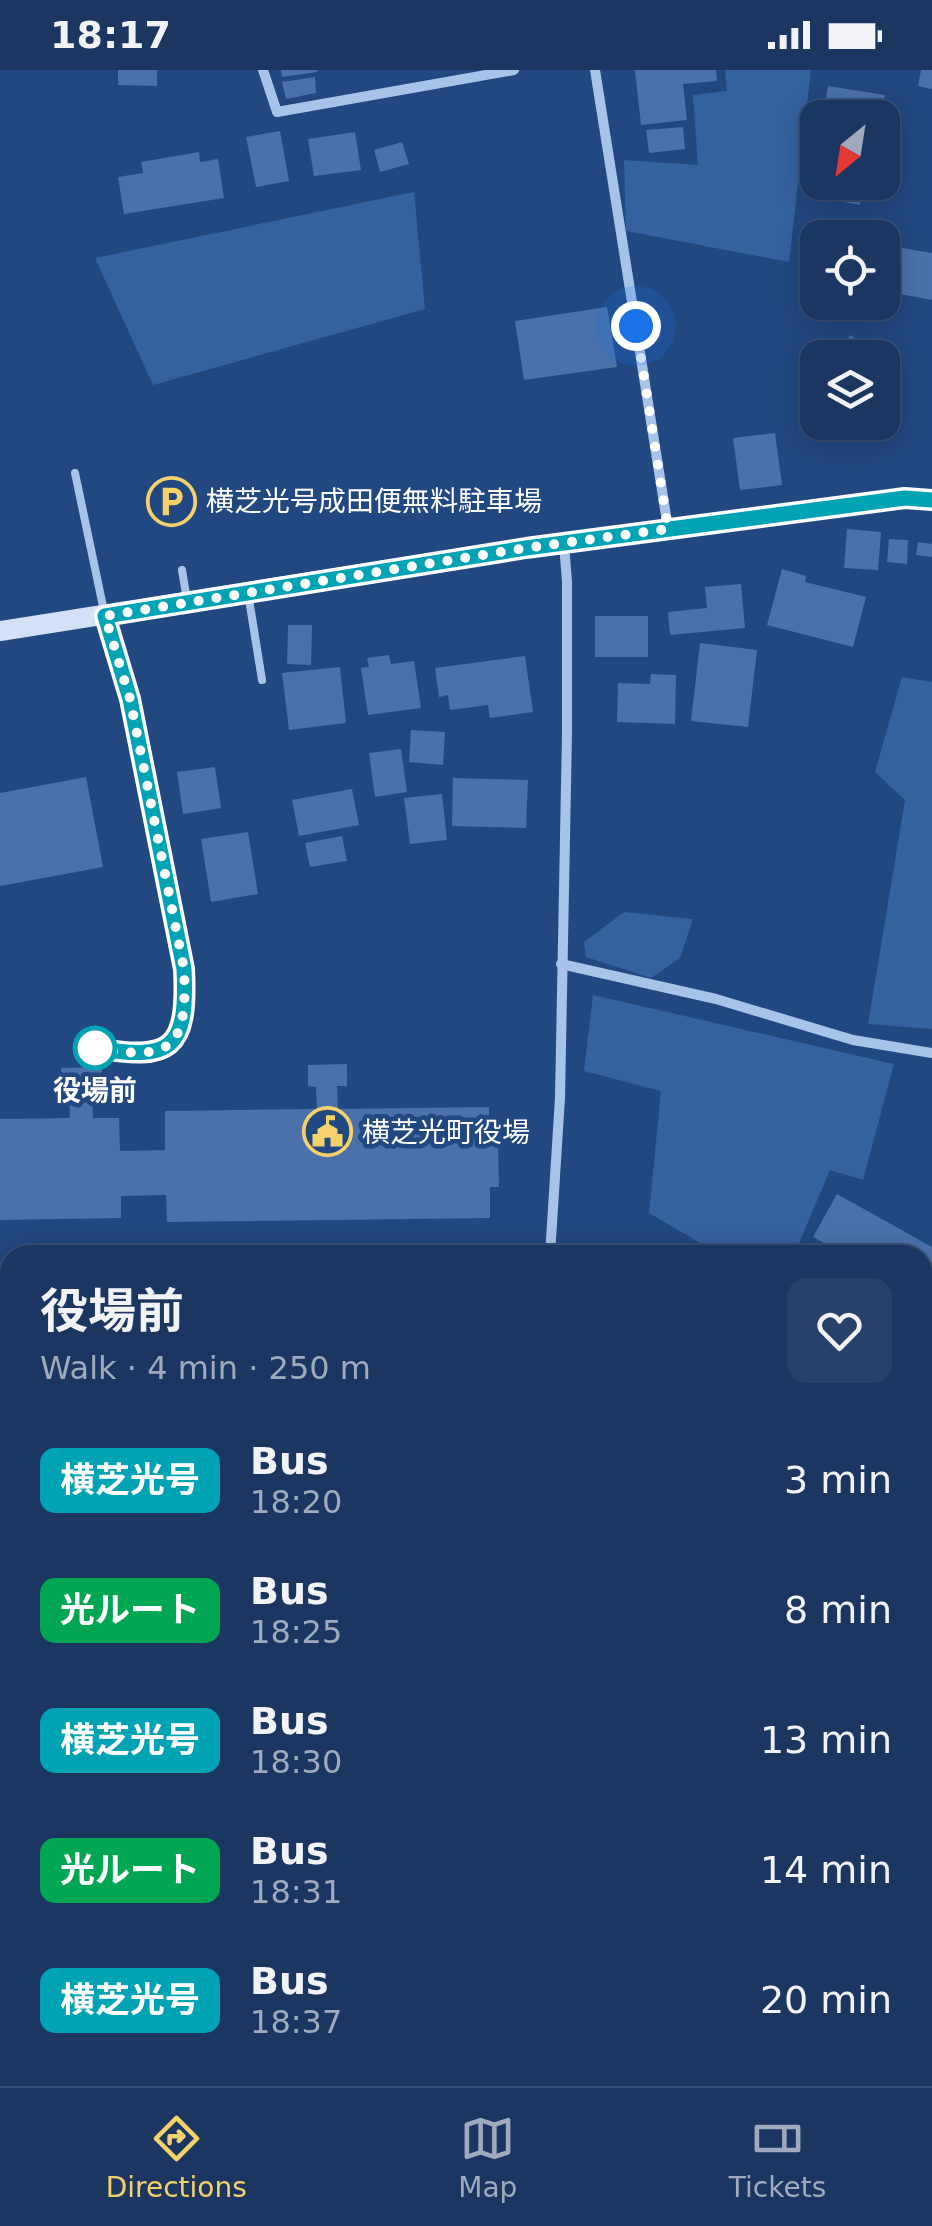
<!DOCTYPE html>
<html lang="en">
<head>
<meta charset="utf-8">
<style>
  :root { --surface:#1a3661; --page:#27416a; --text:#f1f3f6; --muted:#9fabbd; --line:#385076; --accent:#f4d16a }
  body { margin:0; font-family:"DejaVu Sans","Noto Sans JP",sans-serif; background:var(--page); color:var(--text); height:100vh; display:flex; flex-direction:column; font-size:38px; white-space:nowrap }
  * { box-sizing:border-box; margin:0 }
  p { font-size:32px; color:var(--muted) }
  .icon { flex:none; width:55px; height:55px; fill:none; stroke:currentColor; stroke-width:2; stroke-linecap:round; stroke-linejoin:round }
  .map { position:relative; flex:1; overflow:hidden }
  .side { position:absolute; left:0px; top:1175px; width:932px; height:842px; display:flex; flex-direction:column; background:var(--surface); border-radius:30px 30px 0 0; box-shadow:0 5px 25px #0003,0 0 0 2px var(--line) }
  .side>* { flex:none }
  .badge { padding:0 20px; border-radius:15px; font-size:35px; line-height:65px }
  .needle { width:65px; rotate:210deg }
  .buttons { position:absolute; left:800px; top:30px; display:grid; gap:20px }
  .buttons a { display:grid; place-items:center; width:100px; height:100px; border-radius:20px; background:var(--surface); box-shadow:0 5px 25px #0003,0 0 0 2px var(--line); font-size:50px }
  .you { position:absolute; width:50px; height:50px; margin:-25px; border:8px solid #fff; border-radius:50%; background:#1a73e8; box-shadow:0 0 0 15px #1a73e833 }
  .map>.badge { position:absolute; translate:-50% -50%; box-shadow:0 0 0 5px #fff }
  .round { display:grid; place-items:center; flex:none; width:105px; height:105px; border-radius:20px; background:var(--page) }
  .overview { display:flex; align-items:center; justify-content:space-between; height:170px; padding:0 40px }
  h1 { font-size:48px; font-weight:700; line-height:75px }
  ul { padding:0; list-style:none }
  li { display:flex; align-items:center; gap:30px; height:130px; padding:0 40px }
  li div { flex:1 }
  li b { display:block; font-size:38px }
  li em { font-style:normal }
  li .badge { min-width:110px; font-weight:700; text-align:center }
  .status { display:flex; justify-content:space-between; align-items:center; height:70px; padding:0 50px; background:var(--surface); direction:ltr }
  .status svg { height:28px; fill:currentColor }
  .dock { display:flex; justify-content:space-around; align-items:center; height:140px; border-top:2px solid var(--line); background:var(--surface); font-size:28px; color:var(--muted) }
  .dock a { display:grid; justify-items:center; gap:5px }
  .dock .on { color:var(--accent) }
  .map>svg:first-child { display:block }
  .green { fill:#36619f }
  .building { fill:#4a71aa }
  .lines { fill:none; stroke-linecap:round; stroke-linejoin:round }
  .lane { stroke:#a8c3e8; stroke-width:8 }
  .street { stroke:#a8c3e8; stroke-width:10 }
  .secondary { stroke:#d3e1f6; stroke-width:20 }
  .line-casing { stroke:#fff; stroke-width:22 }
  .line { stroke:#00a3b4; stroke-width:15 }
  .walk { stroke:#fff; stroke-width:10; stroke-dasharray:0 18 }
  .stop-dot { fill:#fff; stroke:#00a3b4; stroke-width:5 }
  .labels { text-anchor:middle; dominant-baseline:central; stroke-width:9; stroke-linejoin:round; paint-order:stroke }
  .poi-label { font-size:28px; fill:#fff; stroke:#224881; text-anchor:start }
  .stop-label { font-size:28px; font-weight:bold; fill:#fff; stroke:#224881 }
</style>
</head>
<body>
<div class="status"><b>18:17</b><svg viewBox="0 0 49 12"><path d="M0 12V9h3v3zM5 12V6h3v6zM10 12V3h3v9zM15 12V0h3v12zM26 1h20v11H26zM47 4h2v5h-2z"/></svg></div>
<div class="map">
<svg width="932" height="2016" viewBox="0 0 932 2016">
  <rect width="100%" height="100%" fill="#224881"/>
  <path class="green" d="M725 0H811L789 192 626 161 624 90 698 95 693 25 727 21Z
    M414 122 425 239 153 315 95 188Z
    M902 607 932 612V959L868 954 905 730 875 702Z
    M624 842 693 849 680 888 651 908 586 887 584 872Z
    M593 925 894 994 863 1110 830 1100 794 1185H721L649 1143 661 1021 584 1001Z
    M0 1248 10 1249V1761L0 1762Z
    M923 1257 932 1295V1423H923Z
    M613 2008H759L756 2016H636Z"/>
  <path class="building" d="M118 0H157V16L118 15Z
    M281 0H317V2L282 7Z
    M635 0H716L717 11 683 14 687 50 641 55Z
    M921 0H932V19L918 16Z
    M315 7 316 23 286 29 282 12Z
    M828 16 885 25 881 48H823Z
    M683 57 685 79 649 83 646 60Z
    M280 61 289 111 256 117 246 67Z
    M355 62 361 100 314 106 308 69Z
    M402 72 409 94 380 102 374 80Z
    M199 82 200 92 218 89 224 128 124 144 118 107 143 103 141 92Z
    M831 112H863L860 135 828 129Z
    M811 154 861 166V168H818V199L802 196Z
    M897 177 932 183V230L889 222Z
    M607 237 617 297 524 310 515 251Z
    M850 265 874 279 869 288H837Z
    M818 322V352L804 344Z
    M775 363 782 415 740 420 733 368Z
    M847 459 881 462 878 500 844 498Z
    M889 469 908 470 907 494 887 492Z
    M918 472 932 474V487L916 485Z
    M782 499 806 506 805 512 866 527 853 577 767 555Z
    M741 514 745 558 670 565 668 542 707 538 705 517Z
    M595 546H648V587H595Z
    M288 555H312L311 595 287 594Z
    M700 573 757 580 748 657 691 651Z
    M389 585 391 594 414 591 421 638 368 645 361 598 369 597 367 588Z
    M525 586 533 642 490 648 488 635 450 640 448 625 439 627 435 598Z
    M340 597 346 653 289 660 282 603Z
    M651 604 676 605 675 654 617 652 618 613 650 614Z
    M411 660 445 662 443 695 409 692Z
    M401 679 407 722 375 727 369 683Z
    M215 697 221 738 183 744 177 702Z
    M86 707 103 797 0 816V723Z
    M453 708 528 710 526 758 452 756Z
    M352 719 359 755 299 766 292 730Z
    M442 724 447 770 410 774 404 728Z
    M248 762 258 824 211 832 201 769Z
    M342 766 347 791 310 797 305 773Z
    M347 994V1016H337L338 1039 489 1037V1076L498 1075 499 1117H490V1148L167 1152 166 1125 121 1126V1148L0 1150V1049L70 1048 69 1016 62 1015 61 998 102 997 103 1018H92L93 1048H119L120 1081 165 1080V1041L317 1039 316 1017 308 1016V995Z
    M837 1124 932 1177V1193L922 1210V1185H846L813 1167Z
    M175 1175 202 1184V1185H171Z
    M922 1456 932 1459V1498L922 1495Z
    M922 1599 932 1602V1661L923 1685Z
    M0 1802H10V2008H109V2016H0Z"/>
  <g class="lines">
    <path class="lane" d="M75 403 105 546 131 629 185 899C188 980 172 990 95 978
      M182 500 187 530
      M248 523 262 610"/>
    <path class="street" d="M263 0 277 42 514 0
      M595 0 668 458
      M561 894 716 929 853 970 932 983
      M550 1185 560 1028 567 663V512L564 474
      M0 1207 10 1208
      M922 1515 932 1519
      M922 1802 932 1774
      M850 2016 853 2008"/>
    <path class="secondary" d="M0 561 526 478 905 428 932 430"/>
  </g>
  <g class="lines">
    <defs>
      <path id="line" d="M95 978C171 991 188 980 184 899L130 629 105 546 526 478 905 428 932 430"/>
    </defs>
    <use href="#line" class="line-casing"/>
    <use href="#line" class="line"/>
    <path class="walk" d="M95 978C171 991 188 980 184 899L130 629 105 546 526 478 668 459 636 256"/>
  </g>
  <defs>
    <symbol id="parking-ring" viewBox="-11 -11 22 22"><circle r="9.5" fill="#224881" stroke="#f4d16a" stroke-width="1.5"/><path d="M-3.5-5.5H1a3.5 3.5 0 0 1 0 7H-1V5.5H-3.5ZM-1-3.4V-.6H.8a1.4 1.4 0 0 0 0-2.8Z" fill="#f4d16a"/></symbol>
    <symbol id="civic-ring" viewBox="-11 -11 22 22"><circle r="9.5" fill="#224881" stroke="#f4d16a" stroke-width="1.5"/><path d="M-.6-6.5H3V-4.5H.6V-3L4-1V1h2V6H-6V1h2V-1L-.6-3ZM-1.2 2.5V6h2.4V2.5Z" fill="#f4d16a"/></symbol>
  </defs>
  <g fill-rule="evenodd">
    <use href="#parking-ring" x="144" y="404" width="55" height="55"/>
    <use href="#civic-ring" x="300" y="1034" width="55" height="55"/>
  </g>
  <circle class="stop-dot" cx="95" cy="978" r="20"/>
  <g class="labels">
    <g class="poi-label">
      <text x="206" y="431">横芝光号成田便無料駐車場</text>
      <text x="362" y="1062">横芝光町役場</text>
    </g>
    <g class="stop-label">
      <text x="95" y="1020">役場前</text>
    </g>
  </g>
</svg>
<div class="buttons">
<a><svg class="needle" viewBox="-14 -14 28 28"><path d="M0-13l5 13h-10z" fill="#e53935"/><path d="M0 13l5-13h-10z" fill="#9fabbd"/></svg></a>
<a><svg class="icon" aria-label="locate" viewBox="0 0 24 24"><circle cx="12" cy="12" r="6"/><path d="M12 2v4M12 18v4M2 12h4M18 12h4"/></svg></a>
<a><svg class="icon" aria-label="layers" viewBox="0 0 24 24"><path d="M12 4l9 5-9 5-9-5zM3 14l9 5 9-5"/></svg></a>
</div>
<div class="you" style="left:636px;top:256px"></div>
<section class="side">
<div class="overview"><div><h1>役場前</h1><p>Walk · 4 min · 250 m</p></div><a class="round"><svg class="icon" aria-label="heart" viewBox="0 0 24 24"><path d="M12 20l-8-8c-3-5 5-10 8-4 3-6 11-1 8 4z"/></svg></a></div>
<ul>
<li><span class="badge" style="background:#00a3b4;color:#fff">横芝光号</span><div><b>Bus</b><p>18:20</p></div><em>3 min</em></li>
<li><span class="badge" style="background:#00a651;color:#fff">光ルート</span><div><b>Bus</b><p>18:25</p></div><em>8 min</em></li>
<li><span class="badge" style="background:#00a3b4;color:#fff">横芝光号</span><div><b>Bus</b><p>18:30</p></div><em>13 min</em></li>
<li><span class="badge" style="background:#00a651;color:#fff">光ルート</span><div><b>Bus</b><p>18:31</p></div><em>14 min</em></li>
<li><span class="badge" style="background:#00a3b4;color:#fff">横芝光号</span><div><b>Bus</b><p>18:37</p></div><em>20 min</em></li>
</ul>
</section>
</div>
<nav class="dock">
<a class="on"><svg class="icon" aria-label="directions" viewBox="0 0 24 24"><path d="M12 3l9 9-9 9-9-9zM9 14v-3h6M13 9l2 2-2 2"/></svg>Directions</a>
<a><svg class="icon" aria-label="map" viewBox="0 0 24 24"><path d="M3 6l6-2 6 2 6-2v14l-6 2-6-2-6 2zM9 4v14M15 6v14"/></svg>Map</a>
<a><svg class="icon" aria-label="tickets" viewBox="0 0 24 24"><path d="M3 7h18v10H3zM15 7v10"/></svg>Tickets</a>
</nav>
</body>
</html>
